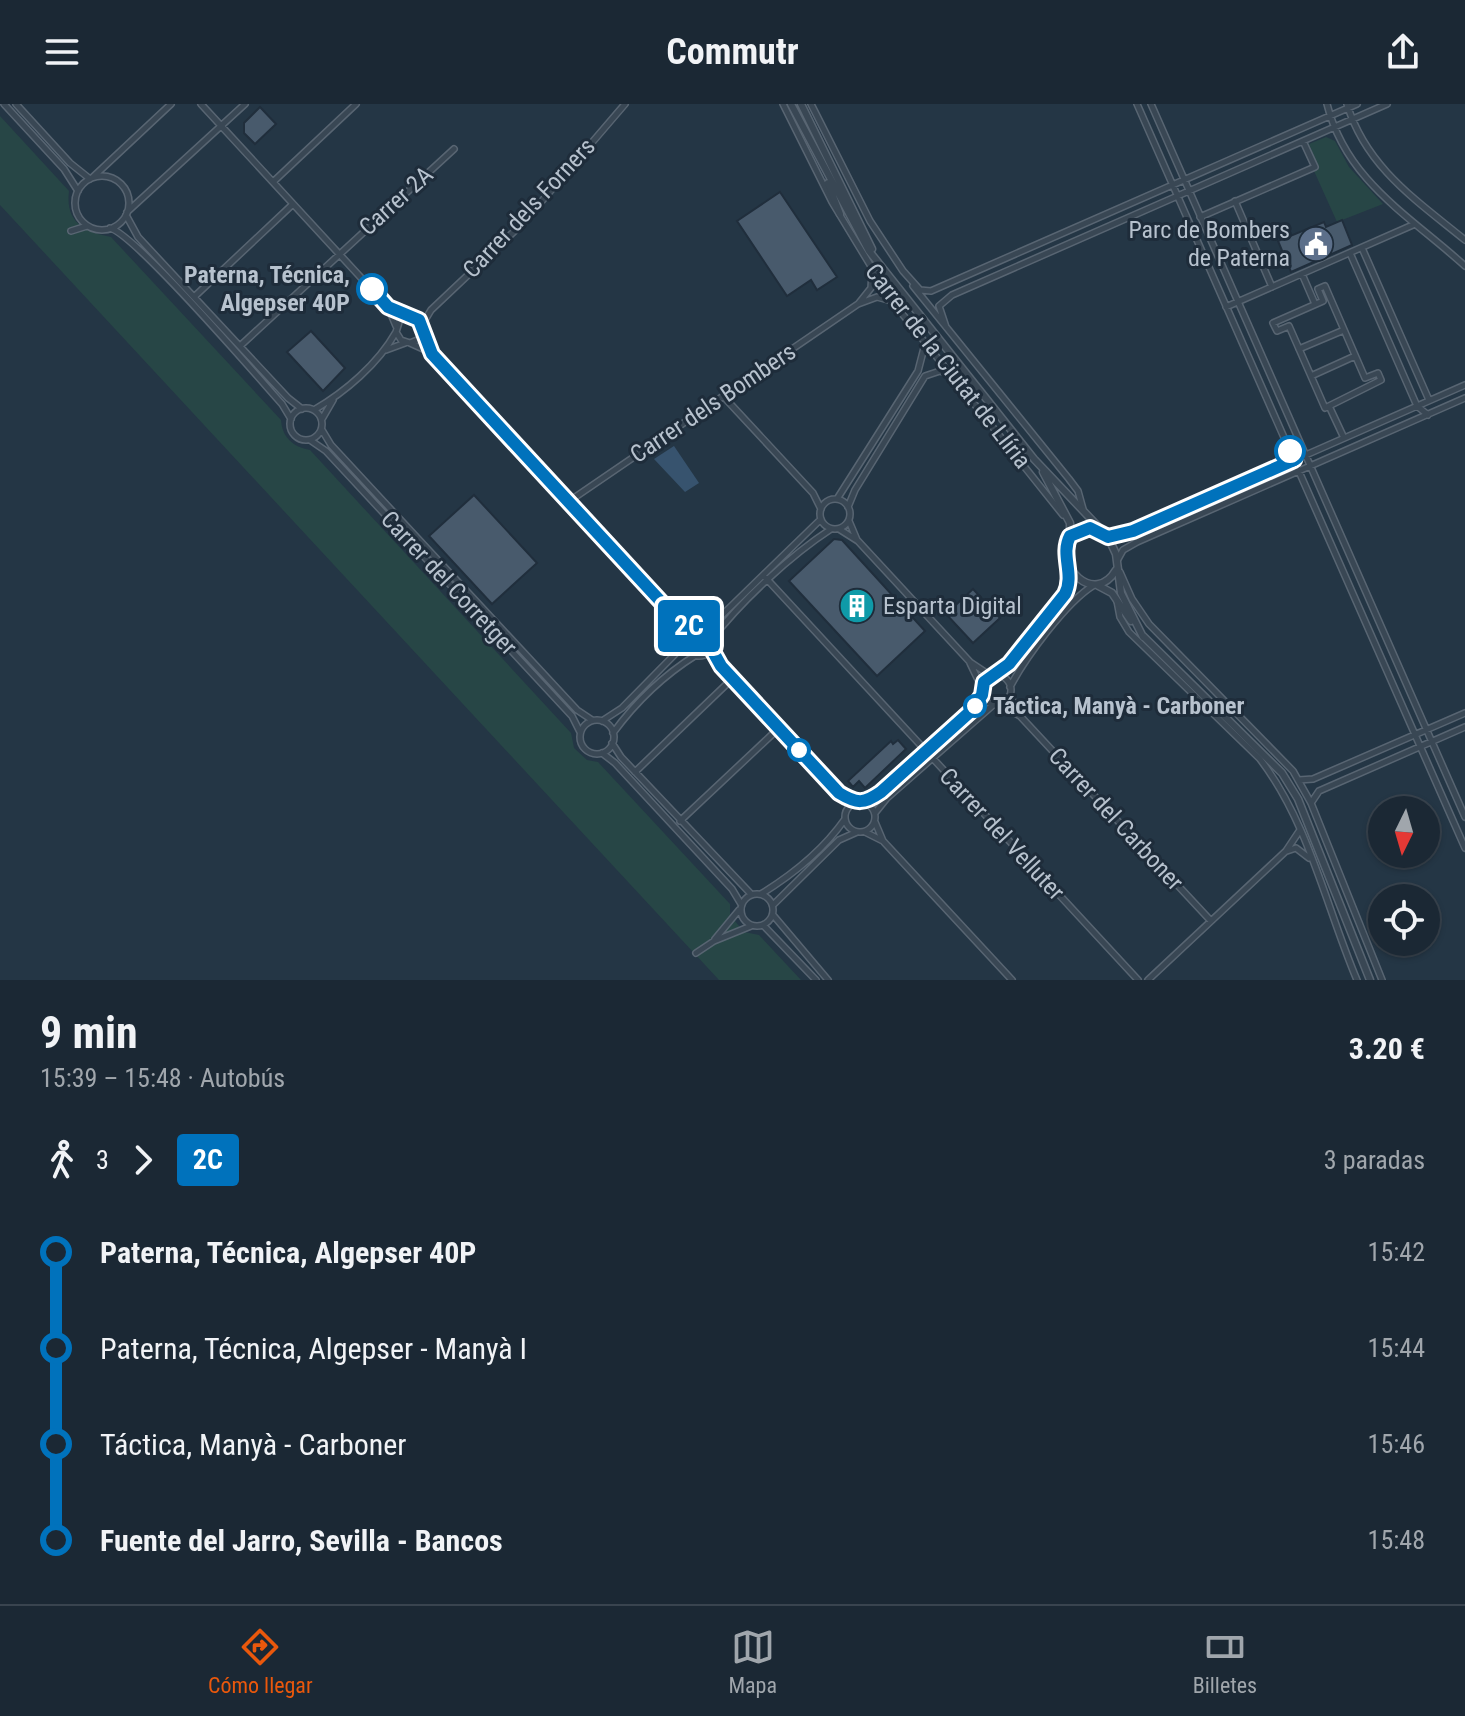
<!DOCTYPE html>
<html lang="es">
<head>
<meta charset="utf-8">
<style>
  :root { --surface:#1b2834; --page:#283440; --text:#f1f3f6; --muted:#a0a6ac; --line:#39444f; --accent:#ea580c }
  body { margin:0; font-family:"Roboto Condensed",sans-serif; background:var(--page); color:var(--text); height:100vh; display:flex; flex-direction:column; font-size:30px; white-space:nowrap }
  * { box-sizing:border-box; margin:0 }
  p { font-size:26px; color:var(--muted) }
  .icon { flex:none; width:44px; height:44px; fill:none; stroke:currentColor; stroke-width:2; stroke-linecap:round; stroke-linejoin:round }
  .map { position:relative; height:876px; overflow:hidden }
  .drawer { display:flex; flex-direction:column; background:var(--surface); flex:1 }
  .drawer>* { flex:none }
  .badge { padding:0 16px; border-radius:6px; font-size:28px; line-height:52px }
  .needle { width:52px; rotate:185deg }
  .tools { position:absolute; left:1368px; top:692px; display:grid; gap:16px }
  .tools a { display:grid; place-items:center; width:72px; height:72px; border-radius:50%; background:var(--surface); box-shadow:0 2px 6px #0004,0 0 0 2px var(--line); font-size:40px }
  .map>.badge { position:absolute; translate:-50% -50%; box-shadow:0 0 0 4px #fff }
  .legs { display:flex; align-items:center; gap:12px; height:88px; padding:0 40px; font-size:26px }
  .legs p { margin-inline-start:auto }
  .summary { display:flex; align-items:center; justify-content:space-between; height:136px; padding:0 40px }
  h1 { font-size:44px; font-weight:700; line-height:60px }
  ul { padding:0 40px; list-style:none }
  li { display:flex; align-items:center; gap:28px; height:96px; font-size:30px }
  li i { display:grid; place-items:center; width:12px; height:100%; margin:0 10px; background:currentColor }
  li i::after { content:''; width:20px; height:20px; margin:-10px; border:6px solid; border-radius:50%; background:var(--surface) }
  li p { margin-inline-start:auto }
  li:first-child i { background:linear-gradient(#0000 50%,currentColor 0) }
  li:last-child i { background:linear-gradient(currentColor 50%,#0000 0) }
  header { display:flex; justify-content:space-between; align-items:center; height:104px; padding:0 40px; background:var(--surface); font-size:36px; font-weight:700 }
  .dock { display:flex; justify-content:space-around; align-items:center; height:112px; border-top:2px solid var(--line); background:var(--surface); font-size:22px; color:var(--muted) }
  .dock a { display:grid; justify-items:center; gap:4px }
  .dock .active { color:var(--accent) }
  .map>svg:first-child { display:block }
  .green { fill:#274646 }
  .water { fill:#37536e }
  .building { fill:#485a6c; stroke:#202e3c; stroke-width:2 }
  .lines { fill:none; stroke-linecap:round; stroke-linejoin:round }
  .minor-casing { stroke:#586572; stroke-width:8 }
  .tertiary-casing { stroke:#586572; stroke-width:9 }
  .minor { stroke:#394754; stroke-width:5 }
  .tertiary { stroke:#394754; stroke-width:6 }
  .line-1-casing { stroke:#fff; stroke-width:18 }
  .line-1 { stroke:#0072bc; stroke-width:12 }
  .stop-1-dot { fill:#fff; stroke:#0072bc; stroke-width:4 }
  .labels { text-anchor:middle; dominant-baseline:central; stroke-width:6; stroke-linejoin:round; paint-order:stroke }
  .street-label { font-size:24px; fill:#b7c2ce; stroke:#1e2c3a }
  .poi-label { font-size:24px; fill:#b7c2ce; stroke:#1e2c3a; text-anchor:end }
  .stop-label { font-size:24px; font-weight:bold; fill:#b7c2ce; stroke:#1e2c3a; text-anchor:end }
</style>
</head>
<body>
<header><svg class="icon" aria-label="menu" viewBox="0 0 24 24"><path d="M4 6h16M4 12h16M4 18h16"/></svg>Commutr<svg class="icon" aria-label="share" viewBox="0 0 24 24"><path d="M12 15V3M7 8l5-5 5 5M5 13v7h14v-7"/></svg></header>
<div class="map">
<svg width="1465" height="876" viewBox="0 0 1465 876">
  <rect width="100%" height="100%" fill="#243645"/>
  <path class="green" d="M0 12 69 87C65 119 85 128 111 133L281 316C282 333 293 343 310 346L571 629 574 644 587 656 598 658 730 800V811L744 828 759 831 801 876H719L0 101Z
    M1326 33 1335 37 1349 63 1383 100 1337 118 1314 67 1318 62 1309 40Z"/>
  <path class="water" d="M674 342 699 379 685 388 654 355Z"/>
  <path class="building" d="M260 3 276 20 255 40 244 29V19Z
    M780 88 837 173 817 186 811 176 787 192 737 117Z
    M1342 116 1352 141 1291 168 1278 137 1324 118 1326 123Z
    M311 227 345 264 323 287 287 248Z
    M474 391 537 459 492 500 429 432Z
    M834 435 842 436 925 527 877 572 789 477Z
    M973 485 1000 514 973 539 946 510Z
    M898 636 906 645 865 684 859 677 853 683 848 677 891 637 893 640Z"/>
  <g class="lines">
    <defs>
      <path id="minor" d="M4 0 64 65 78 87
        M16 0 70 59 90 75
        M201 0 388 203 396 222
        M783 0 832 98 892 197 1063 411
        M811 0 870 117 903 167
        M1137 0 1465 744
        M1151 0 1465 713
        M1327 0C1346 77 1410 112 1465 162
        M1347 0C1366 63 1416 96 1465 136
        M75 99a27 27 0 1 1 54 0a27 27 0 1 1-54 0Z
        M93 73 171 0
        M273 78 356 0
        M1235 97 1272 183
        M127 108 245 0
        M126 111 138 133 288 294 302 305
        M1200 113 1315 63 1303 37
        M110 124C136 131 256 271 282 300L291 315
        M71 127 87 122
        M1362 144 1429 296
        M1350 149 1417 302 1428 311
        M903 167 920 186 931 187 1357 0
        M1302 170 1315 200
        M913 182 1069 375 1078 387 1083 405
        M1325 182 1365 274 1378 269 1381 276 1325 304 1289 222 1277 227 1273 219 1323 197 1318 185Z
        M194 193 293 100
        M859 199 871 184 872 169
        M389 203 413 213 422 221 420 235 410 239 401 236 396 228 400 215 408 212
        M1226 203 1415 120
        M422 221 431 206 523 119 625 0
        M946 223 939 202 952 191 1387 0
        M422 229 431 248 676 514 686 532
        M410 239 430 248
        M240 242 454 45
        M1299 245 1344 226
        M386 246 405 239
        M1311 272 1355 252
        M723 292 813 389 821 405
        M1329 302 1344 334
        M290 320a16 16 0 1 1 32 0a16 16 0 1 1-32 0Z
        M314 306C345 288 378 260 396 228
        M322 315 333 296
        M322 326 331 341 577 606 592 616
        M310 336 326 347 572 612 580 628
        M837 395 918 267 925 240
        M820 410a15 15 0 1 1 30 0a15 15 0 1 1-30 0Z
        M568 398 858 200 877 193 892 197
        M848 403 855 386 925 272 940 267 951 271
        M849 417 857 436
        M839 425 858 437 970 558 991 572
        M1108 433 1133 427 1465 281
        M1118 455 1123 446 1137 438 1465 294
        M1120 468 1132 495 1149 520 1293 667 1311 699 1382 876
        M764 472 1138 876
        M1117 497 1120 513 1129 528 1260 655C1309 719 1326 803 1357 876
        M677 514 694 525
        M702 524 719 514 821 415
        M685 538a14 14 0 1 1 28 0a14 14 0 1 1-28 0Z
        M712 535C741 497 791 451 831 425
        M711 544 721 562 839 689 855 699
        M970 559 981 582
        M981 586a15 15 0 1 1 30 0a15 15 0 1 1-30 0Z
        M997 572 1065 490 1070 480 1069 465
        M1010 583C1025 554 1066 498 1094 481
        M1010 591 1021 613 1211 817
        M1000 600 1020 612
        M580 633a17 17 0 1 1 34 0a17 17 0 1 1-34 0Z
        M602 617 622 604 685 540
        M613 629C635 599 664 571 696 551
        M612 639 621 653 751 790
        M602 649 615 659 732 785 741 800
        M635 668 732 575
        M1299 676 1313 675 1465 609
        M845 713a15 15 0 1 1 30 0a15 15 0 1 1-30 0Z
        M866 698 971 607 982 591
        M1311 699 1319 687 1465 623
        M875 709 887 694 993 601
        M680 717 779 624
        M875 718 883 737 1012 876
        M865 728 883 737
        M1287 747 1296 744 1309 754
        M741 806a16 16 0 1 1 32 0a16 16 0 1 1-32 0Z
        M761 790C792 771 824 745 845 715
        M773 801 839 736 857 728
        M773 811 828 876
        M763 821 816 876
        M715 835 739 806
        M696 849 714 837 751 822
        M1148 876 1286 747 1300 726"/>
      <path id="tertiary" d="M791 0 869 147 1034 355 1108 433 1116 450 1121 489 1143 533
        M801 0 872 145
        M828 79 840 110
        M1043 368 1070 419V432
        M1099 427 1090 424 1070 432C1053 463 1095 502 1116 466
        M1097 481 1112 489 1131 517
        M1143 532 1282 669 1298 695 1370 876"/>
    </defs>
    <use href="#minor" class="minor-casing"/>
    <use href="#tertiary" class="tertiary-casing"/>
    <use href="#minor" class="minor"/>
    <use href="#tertiary" class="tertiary"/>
  </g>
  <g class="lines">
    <defs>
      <path id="line-1" d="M372 185 388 203 419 216 432 250 676 514 709 528 711 544 721 562 839 689C857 700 864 700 881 688L971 607 982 591 984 578 1009 560 1065 490C1075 470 1060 451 1070 432L1090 424 1108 433 1133 427 1294 356 1290 347"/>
    </defs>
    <use href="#line-1" class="line-1-casing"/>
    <use href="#line-1" class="line-1"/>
  </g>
  <defs>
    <symbol id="civic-disc" viewBox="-11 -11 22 22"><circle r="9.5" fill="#5c6f8a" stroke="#1e2c3a"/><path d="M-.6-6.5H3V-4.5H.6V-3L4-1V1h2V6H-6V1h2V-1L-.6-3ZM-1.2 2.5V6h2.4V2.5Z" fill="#fff"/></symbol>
    <symbol id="building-disc" viewBox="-11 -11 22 22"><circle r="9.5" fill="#0f9aa8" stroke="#1e2c3a"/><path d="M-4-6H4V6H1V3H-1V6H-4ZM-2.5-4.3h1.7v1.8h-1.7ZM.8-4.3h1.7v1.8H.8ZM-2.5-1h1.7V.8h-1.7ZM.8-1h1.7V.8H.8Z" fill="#fff"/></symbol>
  </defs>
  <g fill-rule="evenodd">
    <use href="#civic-disc" x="1296" y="120" width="40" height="40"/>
    <use href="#building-disc" x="837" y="482" width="40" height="40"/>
  </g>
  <g class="stop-1-dot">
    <circle cx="372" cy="185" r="14"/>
    <circle cx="1290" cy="347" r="14"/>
    <circle cx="975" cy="602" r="10"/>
    <circle cx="799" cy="646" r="10"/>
  </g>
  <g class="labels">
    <g class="street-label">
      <text transform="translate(396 97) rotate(-42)">Carrer 2A</text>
      <text transform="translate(529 104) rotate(-47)">Carrer dels Forners</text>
      <text transform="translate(948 262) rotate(52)">Carrer de la Ciutat de Llíria</text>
      <text transform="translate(713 299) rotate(-34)">Carrer dels Bombers</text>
      <text transform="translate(449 479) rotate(47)">Carrer del Corretger</text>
      <text transform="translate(1116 715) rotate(47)">Carrer del Carboner</text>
      <text transform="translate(1002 730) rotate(47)">Carrer del Velluter</text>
    </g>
    <g class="poi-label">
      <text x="1290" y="126">Parc de Bombers<tspan x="1290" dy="28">de Paterna</tspan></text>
      <text x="883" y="502" text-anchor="start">Esparta Digital</text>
    </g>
    <g class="stop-label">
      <text x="350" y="171">Paterna, Técnica,<tspan x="350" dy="28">Algepser 40P</tspan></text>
      <text x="993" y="602" text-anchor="start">Táctica, Manyà - Carboner</text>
    </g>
  </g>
</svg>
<div class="tools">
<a><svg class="needle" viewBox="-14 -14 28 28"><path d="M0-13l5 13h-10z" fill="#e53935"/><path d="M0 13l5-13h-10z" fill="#a0a6ac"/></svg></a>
<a><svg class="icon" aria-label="locate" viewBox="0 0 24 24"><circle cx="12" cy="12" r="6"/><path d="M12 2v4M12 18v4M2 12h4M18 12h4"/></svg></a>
</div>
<b class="badge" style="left:689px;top:522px;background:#0072bc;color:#fff">2C</b>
</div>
<section class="drawer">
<div class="summary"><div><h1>9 min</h1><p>15:39 – 15:48 · Autobús</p></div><b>3.20 €</b></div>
<div class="legs"><svg class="icon" aria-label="walk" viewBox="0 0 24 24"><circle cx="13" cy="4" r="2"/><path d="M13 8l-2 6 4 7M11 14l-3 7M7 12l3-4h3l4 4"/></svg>3<svg class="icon" aria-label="forward" viewBox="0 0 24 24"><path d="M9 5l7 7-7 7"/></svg><b class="badge" style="background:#0072bc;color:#fff">2C</b><p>3 paradas</p></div>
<ul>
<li><i style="color:#0072bc"></i><b>Paterna, Técnica, Algepser 40P</b><p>15:42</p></li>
<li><i style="color:#0072bc"></i><span>Paterna, Técnica, Algepser - Manyà I</span><p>15:44</p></li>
<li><i style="color:#0072bc"></i><span>Táctica, Manyà - Carboner</span><p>15:46</p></li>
<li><i style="color:#0072bc"></i><b>Fuente del Jarro, Sevilla - Bancos</b><p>15:48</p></li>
</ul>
</section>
<nav class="dock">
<a class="active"><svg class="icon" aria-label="directions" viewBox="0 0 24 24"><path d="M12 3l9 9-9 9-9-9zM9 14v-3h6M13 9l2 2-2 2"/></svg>Cómo llegar</a>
<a><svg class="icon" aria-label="map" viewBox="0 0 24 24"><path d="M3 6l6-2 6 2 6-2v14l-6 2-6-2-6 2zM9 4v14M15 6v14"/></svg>Mapa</a>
<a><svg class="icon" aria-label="tickets" viewBox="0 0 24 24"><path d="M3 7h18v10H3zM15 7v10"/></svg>Billetes</a>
</nav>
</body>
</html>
